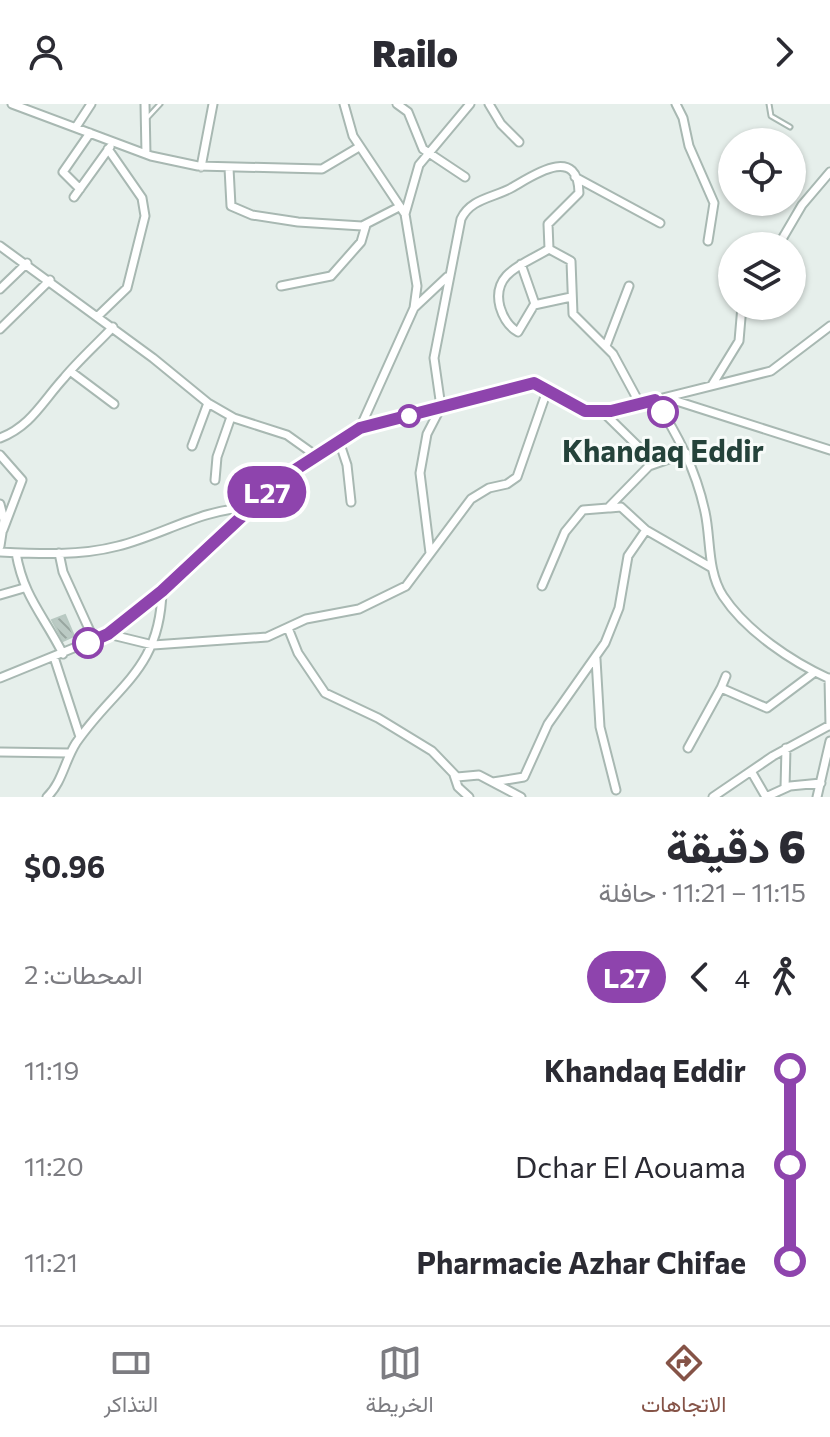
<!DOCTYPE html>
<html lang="ar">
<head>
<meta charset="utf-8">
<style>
  :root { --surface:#fff; --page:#f7f7f7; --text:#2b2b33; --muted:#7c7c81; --line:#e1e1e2; --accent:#855347 }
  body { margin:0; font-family:Commissioner,Vazirmatn,sans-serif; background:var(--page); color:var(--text); direction:rtl; height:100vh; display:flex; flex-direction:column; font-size:30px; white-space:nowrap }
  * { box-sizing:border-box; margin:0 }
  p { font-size:26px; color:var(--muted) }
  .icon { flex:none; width:44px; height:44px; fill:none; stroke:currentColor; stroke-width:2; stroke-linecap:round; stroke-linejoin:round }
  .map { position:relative; height:693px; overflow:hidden; direction:ltr }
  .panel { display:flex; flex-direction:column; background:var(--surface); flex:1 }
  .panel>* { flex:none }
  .badge { padding:0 16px; border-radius:26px; font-size:28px; line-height:52px }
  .fabs { position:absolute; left:718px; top:24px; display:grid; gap:16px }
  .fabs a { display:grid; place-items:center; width:88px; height:88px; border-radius:50%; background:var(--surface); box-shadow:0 2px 6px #0004; font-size:40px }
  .map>.badge { position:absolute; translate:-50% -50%; box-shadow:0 0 0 4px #fff }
  .legs { display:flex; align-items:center; gap:12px; height:88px; padding:0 24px; font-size:26px }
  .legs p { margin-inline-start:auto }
  .overview { display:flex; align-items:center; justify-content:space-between; height:136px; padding:0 24px }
  h1 { font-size:44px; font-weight:800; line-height:60px }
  ul { padding:0 24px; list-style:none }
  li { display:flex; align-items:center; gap:28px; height:96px; font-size:30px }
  li i { display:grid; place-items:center; width:12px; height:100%; margin:0 10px; background:currentColor }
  li i::after { content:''; width:20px; height:20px; margin:-10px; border:6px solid; border-radius:50%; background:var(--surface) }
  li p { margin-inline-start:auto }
  li:first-child i { background:linear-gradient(#0000 50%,currentColor 0) }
  li:last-child i { background:linear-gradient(currentColor 50%,#0000 0) }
  header { display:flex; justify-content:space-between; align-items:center; height:104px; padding:0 24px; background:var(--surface); font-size:36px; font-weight:800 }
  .tabs { display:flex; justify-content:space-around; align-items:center; height:112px; border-top:2px solid var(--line); background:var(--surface); font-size:22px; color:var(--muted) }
  .tabs a { display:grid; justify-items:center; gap:4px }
  .tabs .on { color:var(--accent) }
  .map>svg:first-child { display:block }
  .building { fill:url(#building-back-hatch); stroke:#b8c9c2; stroke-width:2 }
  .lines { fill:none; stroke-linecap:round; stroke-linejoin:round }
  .lane-casing { stroke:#a8b8b2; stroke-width:7 }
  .street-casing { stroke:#a8b8b2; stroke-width:11 }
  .lane { stroke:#fff; stroke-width:3 }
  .street { stroke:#fff; stroke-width:7 }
  .line-1-casing { stroke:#fff; stroke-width:18 }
  .line-1 { stroke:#8e44ad; stroke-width:12 }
  .stop-1-dot { fill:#fff; stroke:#8e44ad; stroke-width:4 }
  .labels { text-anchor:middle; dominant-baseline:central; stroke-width:6; stroke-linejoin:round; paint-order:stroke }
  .stop-label { font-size:30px; font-weight:bold; fill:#24423a; stroke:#f7fbf9 }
</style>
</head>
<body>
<header><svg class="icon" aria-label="forward" viewBox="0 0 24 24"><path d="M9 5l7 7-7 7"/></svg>Railo<svg class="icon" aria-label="person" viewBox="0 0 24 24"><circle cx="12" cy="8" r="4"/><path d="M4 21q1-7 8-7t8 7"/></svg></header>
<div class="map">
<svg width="830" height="693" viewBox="0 0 830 693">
  <defs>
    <pattern id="building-back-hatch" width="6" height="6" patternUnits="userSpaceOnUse" patternTransform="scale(2)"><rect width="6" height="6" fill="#bbcac4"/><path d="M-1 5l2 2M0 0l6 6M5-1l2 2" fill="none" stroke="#98a6a0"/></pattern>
  </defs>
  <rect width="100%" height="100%" fill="#e6efeb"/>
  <path class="building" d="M65 511 74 532 63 537 52 516Z"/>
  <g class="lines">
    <defs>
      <path id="lane" d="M769 0 771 12 790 23
        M148 13 160 0"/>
      <path id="street" d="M12 0 151 52 198 62 322 65 359 43
        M145 0 146 50
        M344 0 353 32 405 110 417 182 414 204 360 324
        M397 0 408 8 423 45 465 73
        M489 0 501 20 519 38
        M676 0 683 14 689 42 714 99 708 137
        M76 23 91 0
        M201 63 213 0
        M229 64 231 102 252 111 298 118 362 122 399 103
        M575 73 660 119
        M80 85 63 68 90 29
        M74 93 110 43
        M405 110 419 61 470 0
        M0 142 153 254 208 299 234 314 287 331 315 351
        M778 142 802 101 830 68
        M549 145 571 157 573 210 613 250 640 300
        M549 145C525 160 491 168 500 203 503 213 509 223 518 228L534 201 571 193
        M521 160 535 200
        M281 182 331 172 361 138 366 121
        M0 185 27 159
        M414 204 447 173
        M98 212 127 184 145 112 142 94 108 45
        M0 225 50 176
        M606 242 629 182
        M70 267 114 300
        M712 281 739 237 742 202
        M667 294 830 346
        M655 296C678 331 696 366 705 408 711 435 707 467 723 492 746 527 792 558 830 575
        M603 308 655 359
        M0 334C31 322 42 298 64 274 79 256 97 240 113 223
        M339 337 347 361 351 398
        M192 342 208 299
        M0 351 22 376 3 426
        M215 376 217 353 231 313
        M0 400 4 416 0 442
        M610 404 621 403 646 426 712 464
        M0 448C39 450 80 452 118 442 163 431 203 404 250 404
        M16 449C24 494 43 510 63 550
        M59 449 63 468 94 536
        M430 449 420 369 427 330 441 303 434 254 461 115C471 94 494 94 513 83 532 72 578 40 579 89L548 120 549 145
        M542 482 565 428 583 406 608 404 649 362 686 349
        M0 491 24 484
        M288 524 298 549 325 589 378 614 432 647 457 673 479 671 521 693
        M108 530 153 541 267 533 306 515 359 505 406 482 471 395 489 384 507 380 517 373 548 284
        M54 553 80 633
        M596 555 600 623 616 686
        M0 574 108 530 188 464 284 373 360 324 534 279 585 307H611L771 267 830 222
        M829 574 830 622
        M721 584 726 572
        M688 644 721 584 767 604 815 568
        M0 648 69 649
        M751 667 766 693
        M454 671 458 683 469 693
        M493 678 524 673 548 620 605 539 619 504 628 452 646 426
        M785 684 786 644
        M47 693C62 679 65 656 76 639 115 582 160 567 162 487
        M713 693 773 652 830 621
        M766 693 790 682 821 679
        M817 693 830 637"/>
    </defs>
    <use href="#lane" class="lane-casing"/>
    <use href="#street" class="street-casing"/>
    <use href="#lane" class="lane"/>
    <use href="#street" class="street"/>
  </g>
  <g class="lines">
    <defs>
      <path id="line-1" d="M88 539 108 530 162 487 284 373 360 324 534 279 585 307H611L655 296 663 308"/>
    </defs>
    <use href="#line-1" class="line-1-casing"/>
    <use href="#line-1" class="line-1"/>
  </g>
  <g class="stop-1-dot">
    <circle cx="663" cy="308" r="14"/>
    <circle cx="409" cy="312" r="10"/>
    <circle cx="88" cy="539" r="14"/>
  </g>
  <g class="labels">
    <g class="stop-label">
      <text x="663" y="345">Khandaq Eddir</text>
    </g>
  </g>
</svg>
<div class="fabs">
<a><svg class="icon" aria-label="locate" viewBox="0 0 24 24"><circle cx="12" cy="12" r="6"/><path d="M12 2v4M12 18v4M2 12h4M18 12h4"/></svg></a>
<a><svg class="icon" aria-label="layers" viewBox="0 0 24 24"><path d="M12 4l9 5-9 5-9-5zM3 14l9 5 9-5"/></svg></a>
</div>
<b class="badge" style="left:267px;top:388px;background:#8e44ad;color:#fff">L27</b>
</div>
<section class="panel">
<div class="overview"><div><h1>6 دقيقة</h1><p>11:15 – 11:21 · حافلة</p></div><b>$0.96</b></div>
<div class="legs"><svg class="icon" aria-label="walk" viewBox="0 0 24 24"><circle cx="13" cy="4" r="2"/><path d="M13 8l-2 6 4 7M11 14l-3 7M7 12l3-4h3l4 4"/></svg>4<svg class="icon" aria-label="back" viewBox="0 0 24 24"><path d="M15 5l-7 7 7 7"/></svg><b class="badge" style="background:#8e44ad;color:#fff">L27</b><p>المحطات: 2</p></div>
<ul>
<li><i style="color:#8e44ad"></i><b>Khandaq Eddir</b><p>11:19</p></li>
<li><i style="color:#8e44ad"></i><span>Dchar El Aouama</span><p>11:20</p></li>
<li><i style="color:#8e44ad"></i><b>Pharmacie Azhar Chifae</b><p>11:21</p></li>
</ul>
</section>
<nav class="tabs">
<a class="on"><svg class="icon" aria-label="directions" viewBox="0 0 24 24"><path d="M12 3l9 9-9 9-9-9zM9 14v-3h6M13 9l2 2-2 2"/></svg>الاتجاهات</a>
<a><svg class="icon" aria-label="map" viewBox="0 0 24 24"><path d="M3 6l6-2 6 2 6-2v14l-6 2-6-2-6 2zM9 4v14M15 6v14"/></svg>الخريطة</a>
<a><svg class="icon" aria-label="tickets" viewBox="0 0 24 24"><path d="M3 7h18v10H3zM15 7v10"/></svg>التذاكر</a>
</nav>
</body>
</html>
